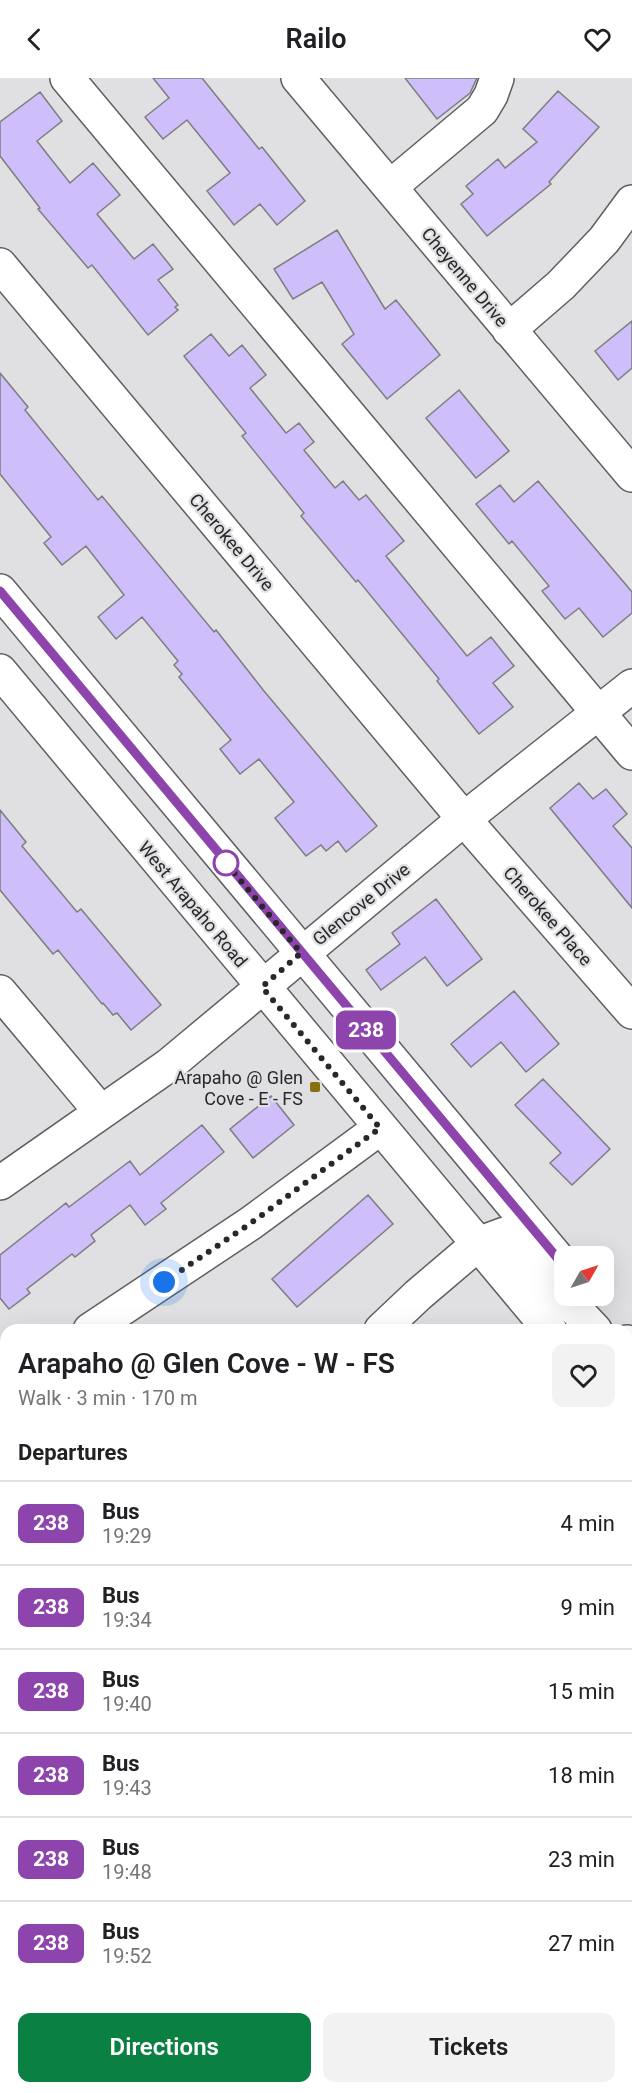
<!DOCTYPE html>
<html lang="en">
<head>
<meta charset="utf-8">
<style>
  :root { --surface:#fff; --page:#f2f2f2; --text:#202124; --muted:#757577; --line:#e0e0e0; --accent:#0b8043 }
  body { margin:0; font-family:Roboto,sans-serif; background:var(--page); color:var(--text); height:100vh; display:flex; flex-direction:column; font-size:22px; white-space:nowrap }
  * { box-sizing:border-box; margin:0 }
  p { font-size:20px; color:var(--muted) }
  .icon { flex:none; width:33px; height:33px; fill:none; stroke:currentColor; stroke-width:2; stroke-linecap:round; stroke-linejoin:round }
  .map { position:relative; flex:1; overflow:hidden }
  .drawer { position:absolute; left:0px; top:1246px; width:633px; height:770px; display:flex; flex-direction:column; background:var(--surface); border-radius:18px 18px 0 0; box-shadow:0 6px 24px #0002 }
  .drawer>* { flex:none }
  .badge { padding:0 12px; border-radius:9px; font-size:21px; line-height:39px }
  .needle { width:39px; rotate:51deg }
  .fabs { position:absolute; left:554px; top:1168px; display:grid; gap:12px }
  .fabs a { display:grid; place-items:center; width:60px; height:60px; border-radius:12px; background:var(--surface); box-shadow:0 6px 24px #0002; font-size:30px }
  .you { position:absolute; width:30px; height:30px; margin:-15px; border:4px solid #fff; border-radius:50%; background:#1a73e8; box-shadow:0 0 0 9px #1a73e833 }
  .map>.badge { position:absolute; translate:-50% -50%; box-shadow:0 0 0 3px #fff }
  h2 { padding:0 18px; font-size:22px; line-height:54px }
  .round { display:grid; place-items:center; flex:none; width:63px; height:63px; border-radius:12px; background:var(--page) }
  .overview { display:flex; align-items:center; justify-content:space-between; height:102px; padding:0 18px }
  h1 { font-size:28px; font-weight:600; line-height:45px }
  .action { display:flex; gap:12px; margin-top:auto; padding:12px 18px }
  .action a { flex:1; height:69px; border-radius:12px; background:var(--accent); color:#fff; font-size:24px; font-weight:600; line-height:69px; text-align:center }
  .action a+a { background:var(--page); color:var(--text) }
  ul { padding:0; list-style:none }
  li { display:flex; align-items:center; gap:18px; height:84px; padding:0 18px; border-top:2px solid var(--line) }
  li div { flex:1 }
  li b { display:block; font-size:22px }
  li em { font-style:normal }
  li .badge { min-width:66px; font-weight:700; text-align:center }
  header { display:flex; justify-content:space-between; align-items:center; height:78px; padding:0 18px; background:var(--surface); font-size:27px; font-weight:600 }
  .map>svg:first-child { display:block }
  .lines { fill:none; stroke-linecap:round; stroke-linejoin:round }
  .stream { stroke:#7e6fa1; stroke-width:8 }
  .building { fill:#cebef9; stroke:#7e7d80; stroke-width:1.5 }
  .minor-casing { stroke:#5f5f62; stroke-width:36 }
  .major-casing { stroke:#5f5f62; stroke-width:36 }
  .minor { stroke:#fff; stroke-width:33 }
  .major { stroke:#fff; stroke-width:33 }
  .line-casing { stroke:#fff; stroke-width:14 }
  .line { stroke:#8e44ad; stroke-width:9 }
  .walk { stroke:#282729; stroke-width:6; stroke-dasharray:0 10.8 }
  .stop-dot { fill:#fff; stroke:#8e44ad; stroke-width:3 }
  .poi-dot { fill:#886f10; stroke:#e0dfe2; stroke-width:2 }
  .labels { text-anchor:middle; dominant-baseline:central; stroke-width:4.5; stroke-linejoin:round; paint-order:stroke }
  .street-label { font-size:18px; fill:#282729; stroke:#e0dfe2 }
  .poi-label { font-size:18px; fill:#282729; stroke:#e0dfe2; text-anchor:end }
</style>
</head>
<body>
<header><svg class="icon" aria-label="back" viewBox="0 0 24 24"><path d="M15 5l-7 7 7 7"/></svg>Railo<svg class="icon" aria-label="heart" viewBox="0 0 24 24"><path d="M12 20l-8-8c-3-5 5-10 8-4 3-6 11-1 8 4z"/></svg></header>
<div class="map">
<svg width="632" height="2015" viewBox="0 0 632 2015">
  <rect width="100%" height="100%" fill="#e0dfe2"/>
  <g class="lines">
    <path class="stream" d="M141 2015 148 2010"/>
  </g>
  <path class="building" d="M153 0H202L259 71 262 69 305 123 277 147 260 126 234 147 207 113 230 95 187 42 163 61 145 39 169 20Z
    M405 0H477L470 15 437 41Z
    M558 13 599 49 549 104 551 106 487 158 461 126 473 116 466 108 498 81 505 90 537 64 523 51Z
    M40 14 62 43 37 63 70 105 93 85 120 117 97 136 134 181 153 166 173 191 158 202 178 227 175 229 178 232 148 257 92 187 88 190 38 131 40 130 0 78V44Z
    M337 152 385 231 396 222 440 277 387 321 342 266 354 256 322 204 293 221 274 191Z
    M632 243V290L618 302 595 273Z
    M211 256 229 278 242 267 266 297 250 310 286 355 299 345 314 364 304 372 335 410 343 403 359 422 366 417 404 463 386 478 467 578 491 559 514 588 493 605 513 629 479 656 437 603 439 601 358 502 356 504 301 438 304 435 242 358 246 355 184 278Z
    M0 295 28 329 25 332 98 422 102 418 214 554 216 552 264 613 377 748 346 774 338 763 326 773 321 767 306 778 275 740 294 724 259 681 240 696 220 671 231 662 179 599 182 596 174 587 178 583 142 539 116 561 98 539 124 517 86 468 62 487 44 465 51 459 0 396Z
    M459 312 509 373 476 400 426 340Z
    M538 403 632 514V535L603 559 579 530 565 541 542 513 549 508 512 463 509 466 476 426 500 407 514 424Z
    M579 705 593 721 606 711 627 736 613 748 632 770V830L550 730Z
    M0 732 26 764 22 768 77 834 81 831 161 927 131 952 117 935 113 937 103 925 102 926 58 872 53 876 0 812Z
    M436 821 482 881 447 908 425 879 381 912 366 892 400 866 392 855Z
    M514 913 559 966 526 994 501 964 471 989 451 966Z
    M543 1001 610 1071 572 1107 550 1085 561 1075 515 1027Z
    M271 1018 294 1047 253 1080 230 1051Z
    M202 1047 224 1074 161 1125 166 1131 145 1147 130 1127 91 1157 95 1163 75 1179 72 1176 27 1211 30 1215 9 1231 0 1220V1177L66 1125 69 1129 130 1083 140 1097Z
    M368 1117 393 1146 297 1229 272 1201Z"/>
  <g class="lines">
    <defs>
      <path id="minor" d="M67 0 632 675
        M298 0 632 397
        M390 109 482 32 491 17 497 0
        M0 187 464 741 632 934
        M509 252 561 207 604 162 632 124
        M0 914 101 1034
        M0 1105 169 987 464 741 632 608
        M90 1252 251 1145 380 1050
        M381 1252 418 1217 478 1166
        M0 1311 6 1307
        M627 1942 632 1938
        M627 1976 632 1972
        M539 2015 545 2010
        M580 2015 586 2010"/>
      <path id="major" d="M0 513 564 1188
        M0 593 550 1252
        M478 1166 505 1156 513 1159 546 1200 595 1252
        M627 1264 632 1270
        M627 1345 632 1351"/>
    </defs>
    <use href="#minor" class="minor-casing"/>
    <use href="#major" class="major-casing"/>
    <use href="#minor" class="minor"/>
    <use href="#major" class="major"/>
  </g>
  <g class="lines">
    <defs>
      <path id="line" d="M0 513 564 1188"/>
    </defs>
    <use href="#line" class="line-casing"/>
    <use href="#line" class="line"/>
    <path class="walk" d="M164 1204 251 1145 380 1050 262 909 301 875 226 785"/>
  </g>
  <circle class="stop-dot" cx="226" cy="785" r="12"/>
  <rect class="poi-dot" x="309" y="1003" width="12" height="12" rx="3"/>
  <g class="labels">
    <g class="street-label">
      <text transform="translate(465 199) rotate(50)">Cheyenne Drive</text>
      <text transform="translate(232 464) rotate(50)">Cherokee Drive</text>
      <text transform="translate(193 826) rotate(50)">West Arapaho Road</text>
      <text transform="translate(361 826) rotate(-39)">Glencove Drive</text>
      <text transform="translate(548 838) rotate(49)">Cherokee Place</text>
    </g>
    <g class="poi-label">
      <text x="303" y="999">Arapaho @ Glen<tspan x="303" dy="21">Cove - E - FS</tspan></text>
    </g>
  </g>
</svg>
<div class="fabs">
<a><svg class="needle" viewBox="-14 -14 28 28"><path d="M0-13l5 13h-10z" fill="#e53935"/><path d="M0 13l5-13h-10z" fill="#757577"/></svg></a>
</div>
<div class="you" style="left:164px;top:1204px"></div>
<b class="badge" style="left:366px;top:952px;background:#8e44ad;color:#fff">238</b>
<section class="drawer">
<div class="overview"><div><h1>Arapaho @ Glen Cove - W - FS</h1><p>Walk · 3 min · 170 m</p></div><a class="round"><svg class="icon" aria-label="heart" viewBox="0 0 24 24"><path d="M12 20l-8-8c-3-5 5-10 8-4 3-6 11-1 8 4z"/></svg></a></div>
<h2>Departures</h2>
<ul>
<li><span class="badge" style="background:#8e44ad;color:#fff">238</span><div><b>Bus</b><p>19:29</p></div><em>4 min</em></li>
<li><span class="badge" style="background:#8e44ad;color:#fff">238</span><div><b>Bus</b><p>19:34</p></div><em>9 min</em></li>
<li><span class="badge" style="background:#8e44ad;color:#fff">238</span><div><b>Bus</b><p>19:40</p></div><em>15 min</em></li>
<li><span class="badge" style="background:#8e44ad;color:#fff">238</span><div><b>Bus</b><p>19:43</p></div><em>18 min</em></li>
<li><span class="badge" style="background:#8e44ad;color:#fff">238</span><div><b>Bus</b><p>19:48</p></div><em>23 min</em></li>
<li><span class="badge" style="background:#8e44ad;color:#fff">238</span><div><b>Bus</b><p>19:52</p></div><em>27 min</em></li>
</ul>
<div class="action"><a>Directions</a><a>Tickets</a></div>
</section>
</div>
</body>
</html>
